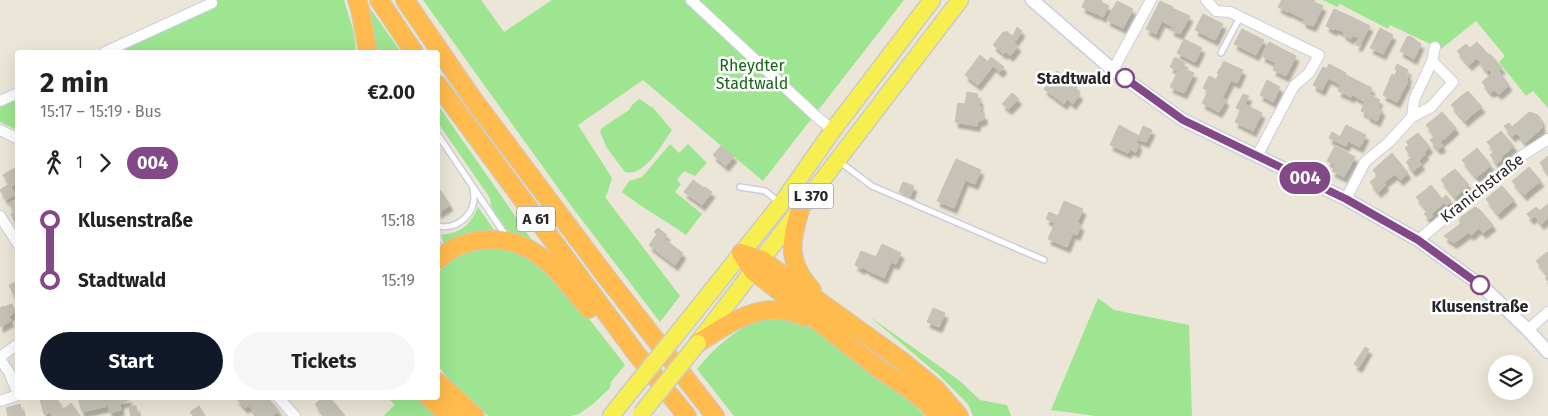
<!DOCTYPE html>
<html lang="en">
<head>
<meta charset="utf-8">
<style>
  :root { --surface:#fff; --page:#f6f6f6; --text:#222; --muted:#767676; --accent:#111827 }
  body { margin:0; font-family:"Fira Sans",sans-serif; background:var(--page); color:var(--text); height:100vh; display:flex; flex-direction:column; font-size:19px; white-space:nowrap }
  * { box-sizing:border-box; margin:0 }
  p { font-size:16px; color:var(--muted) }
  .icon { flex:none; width:28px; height:28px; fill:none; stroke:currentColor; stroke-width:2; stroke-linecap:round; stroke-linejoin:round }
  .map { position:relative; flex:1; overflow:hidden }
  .sheet { position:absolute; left:15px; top:50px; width:425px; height:350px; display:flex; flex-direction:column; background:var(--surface); border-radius:5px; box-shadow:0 5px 20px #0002 }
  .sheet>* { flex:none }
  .badge { padding:0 10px; border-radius:16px; font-size:18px; line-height:32px }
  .controls { position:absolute; left:1488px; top:355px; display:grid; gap:10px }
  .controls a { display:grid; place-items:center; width:45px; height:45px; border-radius:50%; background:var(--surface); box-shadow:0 5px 20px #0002; font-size:25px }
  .map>.badge { position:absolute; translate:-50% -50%; box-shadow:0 0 0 2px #fff }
  .legs { display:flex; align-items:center; gap:8px; height:55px; padding:0 25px; font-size:16px }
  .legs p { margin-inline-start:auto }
  .head { display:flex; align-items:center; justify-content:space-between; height:85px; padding:0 25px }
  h1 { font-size:28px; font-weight:700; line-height:38px }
  .action { display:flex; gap:10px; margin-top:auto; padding:10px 25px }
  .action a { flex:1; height:58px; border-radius:30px; background:var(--accent); color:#fff; font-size:20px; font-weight:700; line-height:58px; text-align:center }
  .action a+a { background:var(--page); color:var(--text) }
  ul { padding:0 25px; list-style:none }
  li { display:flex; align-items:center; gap:18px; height:60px; font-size:19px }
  li i { display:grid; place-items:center; width:8px; height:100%; margin:0 6px; background:currentColor }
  li i::after { content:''; width:12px; height:12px; margin:-6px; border:4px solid; border-radius:50%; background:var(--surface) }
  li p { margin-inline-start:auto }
  li:first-child i { background:linear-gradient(#0000 50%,currentColor 0) }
  li:last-child i { background:linear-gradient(currentColor 50%,#0000 0) }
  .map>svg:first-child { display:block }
  .green { fill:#9de590 }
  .building { fill:#c6c2b7; stroke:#c6c2b1; filter:url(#shadow) }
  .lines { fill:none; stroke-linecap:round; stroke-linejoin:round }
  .service-casing { stroke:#cdcde2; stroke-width:8 }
  .minor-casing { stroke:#cdcde2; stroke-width:12 }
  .tertiary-casing { stroke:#cdcde2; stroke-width:15 }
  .primary-casing { stroke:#cbcbcb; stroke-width:19 }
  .motorway-casing { stroke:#cbcbcb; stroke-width:20 }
  .service { stroke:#fff; stroke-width:5 }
  .minor { stroke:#fff; stroke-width:10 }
  .tertiary { stroke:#fff; stroke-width:12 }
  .primary { stroke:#f7ef50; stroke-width:16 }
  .motorway { stroke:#ffbb4e; stroke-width:18 }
  .primary-bridge-casing { stroke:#cbcbcb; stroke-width:19; stroke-linecap:butt }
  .primary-bridge { stroke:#f7ef50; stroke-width:16 }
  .line-1-casing { stroke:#fff; stroke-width:11 }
  .line-1 { stroke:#824888; stroke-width:8 }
  .stop-1-dot { fill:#fff; stroke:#824888; stroke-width:2.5 }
  .labels { text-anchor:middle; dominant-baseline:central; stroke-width:5; stroke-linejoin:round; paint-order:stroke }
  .shield { fill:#fff; stroke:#686868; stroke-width:1 }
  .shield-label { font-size:15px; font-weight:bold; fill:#272727 }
  .park-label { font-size:16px; fill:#176615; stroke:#fff }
  .stop-label { font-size:16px; font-weight:bold; fill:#272727; stroke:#fff; text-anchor:end }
  .street-label { font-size:16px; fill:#272727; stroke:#fff }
</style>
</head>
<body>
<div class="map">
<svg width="1548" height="416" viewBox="0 0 1548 416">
  <defs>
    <filter id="shadow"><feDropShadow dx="3" dy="5.5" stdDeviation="1" flood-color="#0004"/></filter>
  </defs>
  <rect width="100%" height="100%" fill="#ebe6d7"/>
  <path class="green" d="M213 0H344L354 33 356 52H108Z
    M364 0 401 52H377L373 49Z
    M423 0H481L504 32 552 0H904L763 181 643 80 578 125 612 178 607 194 605 197 680 296 660 322 569 203Z
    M1323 0H1548V108L1533 91 1526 96 1499 62 1505 56 1476 21 1441 49 1390 25 1388 29 1340 4 1337 7Z
    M17 95V130L0 122V104Z
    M639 99 653 108 672 130C662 144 645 177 625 172L607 148 600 132 602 128 629 110 633 104Z
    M438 105 536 246 516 238 506 229 491 206 490 198 438 123Z
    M670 144 679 153 688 144 707 163 695 176 684 171 677 180 681 184 675 192 702 214 686 235C665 220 642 208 622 192L629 181 642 177Z
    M478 207 497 234 445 248 441 235C460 233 470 226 478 207Z
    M483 248H499L526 256 558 279 625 365 611 382 610 388 593 404 579 414 570 416H488L453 384 438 366V273C452 258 463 252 483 248Z
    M1098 298 1114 310 1189 325 1192 416H1096L1051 410Z
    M869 316 960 381 980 400 1007 405 1011 416H973L968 404 939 375Z
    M764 317 794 319 820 333 901 393 925 416H734L697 369C717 345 735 330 764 317Z
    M388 398H419L439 416H385L384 415 395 405Z"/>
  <path class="building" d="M1085 0H1102L1096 14 1082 7Z
    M1282 0H1294L1288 12 1278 7Z
    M1294 0H1304L1296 15 1288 11Z
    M1304 0H1315L1314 2 1323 6 1313 26 1303 22 1304 19 1296 15Z
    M1117 1 1133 9 1123 28 1107 20Z
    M1160 1 1173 7 1172 8 1190 16 1180 34 1171 30 1173 27 1162 21 1159 27 1149 23Z
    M1101 2 1109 6 1103 17 1096 13Z
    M1334 9 1352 17 1344 32 1335 28 1334 30 1326 26Z
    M1203 14 1223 24 1215 40 1195 30Z
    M1352 17 1370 26 1359 46 1356 45 1359 38 1353 35 1351 39 1343 34Z
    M1149 23 1159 27 1156 34 1146 29Z
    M1017 27 1022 31 1015 41 1004 33 1006 31 1013 36Z
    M1380 28 1393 35 1383 54 1370 48Z
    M1242 29 1264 40 1256 55 1234 44Z
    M1003 32 1014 40 1013 42 1018 46 1010 56 1006 52 1004 54 993 45Z
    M1410 36 1421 44 1414 59 1400 51 1407 37Z
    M1184 39 1202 48 1195 62 1177 53Z
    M1269 42 1296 56 1286 76 1273 70 1276 63 1262 56Z
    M1477 42 1489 55 1480 62 1477 58 1469 65 1457 51 1466 44 1470 48Z
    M1490 54 1497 62 1487 71 1480 63Z
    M980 55 993 66 978 85 965 75Z
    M991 57 1004 67 1000 72 988 61Z
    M1175 57 1185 63 1183 68 1180 67 1178 71 1170 67Z
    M1223 62H1225L1243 70 1237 83 1231 80 1228 86 1216 80 1219 74 1217 73 1220 68H1221Z
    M1497 62 1502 68 1498 71 1497 69 1492 73 1489 69Z
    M1329 64 1346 73 1341 85 1328 78 1322 90 1313 85 1323 67 1327 69Z
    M1397 64 1408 70 1406 75 1395 69Z
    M1180 67 1194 73 1184 93 1170 87Z
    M1497 69 1509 85 1499 94 1494 90 1491 92 1488 90 1482 82Z
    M1397 70 1409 76 1406 81 1395 75Z
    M1057 71 1077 87 1074 90 1080 94 1073 104 1067 99 1064 104 1044 89Z
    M1392 74 1408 81 1397 102 1383 95Z
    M1346 75 1372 88 1365 102 1353 95 1351 97 1338 91Z
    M1209 76 1215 79 1209 91 1203 88Z
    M1215 79 1228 86 1222 98 1226 100 1219 112 1202 103Z
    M1267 80 1280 87 1273 102 1260 95Z
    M1468 91 1482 107 1473 114 1460 97Z
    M967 92 978 94 976 106 965 104Z
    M1012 93 1019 99 1009 109 1002 104Z
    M1243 94 1249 96 1241 110 1236 108Z
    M1369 94 1380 100 1377 104 1366 99Z
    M1460 97 1473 114 1465 121 1451 105Z
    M978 98 980 99 979 107H981L980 112 985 116 983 120 978 121 977 126 955 122 958 103 976 106Z
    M1366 99 1380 106 1378 108 1382 110 1377 121 1367 116 1368 114 1361 111Z
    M1244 104 1262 113 1253 131 1235 122Z
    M1442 112 1456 128 1449 135 1435 118Z
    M1529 112 1538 115 1541 119 1542 128 1525 143 1512 127Z
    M1435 118 1449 135 1440 142 1426 125Z
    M1509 123 1517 133 1512 136 1504 126Z
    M1119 125 1139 136 1136 143 1139 144 1136 152 1130 149 1128 153 1110 145Z
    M1346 125 1366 135 1360 147 1340 137Z
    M1143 126 1152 130 1146 142 1138 139Z
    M1501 131 1514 146 1500 158 1487 142Z
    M1332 132 1348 141 1346 146 1329 138Z
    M1418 133 1430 147 1424 152 1426 154 1416 163 1405 148 1409 145 1406 142Z
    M1435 136 1443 146 1438 149 1430 140Z
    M721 146 734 156 726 166 713 155Z
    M1335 146 1355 157 1344 177 1332 171 1335 165 1327 161Z
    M1477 148 1491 165 1484 171 1470 154Z
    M1495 151 1502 159 1497 164 1490 155Z
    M1392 153 1408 173 1400 180 1395 174 1383 183 1373 170Z
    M1470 154 1484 171 1476 177 1462 160Z
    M1548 156V173L1540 163Z
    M1412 157 1416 163 1419 161 1422 164 1413 171 1406 162Z
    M956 159 981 170 975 184 965 180 954 208 937 201Z
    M18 166V182L10 187 3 175Z
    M1529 167 1541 181 1532 188 1521 174Z
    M1455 169 1469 185 1462 191 1448 174Z
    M1448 174 1462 191 1455 197 1441 180Z
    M1521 174 1532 188 1524 195 1512 181Z
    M1378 176 1386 185 1378 192 1370 182Z
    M693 180 704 188 705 187 712 192 702 205 684 192Z
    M903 182 914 186 910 197 899 192Z
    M9 184 15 194 6 200 0 190Z
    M1431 185 1442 199 1446 195 1451 201 1446 205 1444 203 1438 208 1424 191Z
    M1502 186 1514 200 1506 207 1494 192Z
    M438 187 450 205 438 213Z
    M1424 191 1438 208 1431 214 1433 216 1429 219 1424 214 1428 211 1416 197Z
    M1494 192 1506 207 1498 214 1486 199Z
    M18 198V211L14 212 9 203Z
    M1064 201 1083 209 1077 223 1081 225 1077 235 1073 233 1067 247 1048 239 1055 223 1046 219 1049 212 1058 216Z
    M1548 204V218L1541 224 1534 215Z
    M1475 207 1480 210 1493 225 1483 233 1479 228 1471 235 1459 221 1461 217Z
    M1536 207 1540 211 1531 219 1527 214Z
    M17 211H18V229L11 214Z
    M1461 223 1469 232 1462 237 1455 228Z
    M658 228 667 235 664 239 654 232Z
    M1455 228 1462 237 1454 243 1444 236Z
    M657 234 664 239 655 250 649 245Z
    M664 239 683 253 675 265 655 250Z
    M882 244 901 253 896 264 891 262 884 278 869 271 863 267 862 269 855 265 861 251 876 257Z
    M1547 252 1548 253V281L1545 278 1548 275 1536 261Z
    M18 281V295L15 297 9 285Z
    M12 304 16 312 9 316 4 307Z
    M4 306 11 321 0 327V308Z
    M933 308 945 313 939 327 927 322Z
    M1365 347 1369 349 1359 367 1354 364Z
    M44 398H57L61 409 44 414 40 399Z
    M78 398H106L108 406 82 412Z
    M106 398H128L129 400 120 403 121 410 110 413Z
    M236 398H257L245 408Z
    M257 398H268L279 411 272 416H257L248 405Z
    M323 398H330L336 405 324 415 315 404Z
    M71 403 80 416H67L65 408Z
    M20 404 23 416H8L6 408Z
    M336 405 345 416H324V415Z
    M136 406 138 415 131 416 129 407Z
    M199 406 204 415 193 416 190 412Z
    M65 408 67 416H52L51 412Z"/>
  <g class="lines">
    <defs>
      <path id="service" d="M1221 53 1240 17
        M438 135 506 236
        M840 162 872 186 1044 260
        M740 187 765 191 779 202
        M438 226C459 230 478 212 473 190
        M438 245 439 254"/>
      <path id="minor" d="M691 0 818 118 833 130
        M1206 0 1216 11 1230 12 1319 55 1309 73 1294 86 1257 156
        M105 52 212 3
        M1113 70 1151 0
        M0 101 18 93
        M1412 117 1414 100 1432 61 1435 47
        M0 130 18 139
        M1346 199 1365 162 1389 142 1412 117 1431 107 1453 82 1432 61
        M0 216 18 244
        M1418 240 1523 155 1548 139
        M1528 330 1548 312
        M0 357 18 344
        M0 359 9 372 18 394
        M279 398 295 416
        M0 401 18 395"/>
      <path id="tertiary" d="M1032 0 1113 70 1183 120 1346 199 1418 240 1483 287 1528 330 1548 352"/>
      <path id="primary" d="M685 324 784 200 833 130 932 0
        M700 340 960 0
        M611 416 626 397"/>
      <path id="motorway" d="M357 0 360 9 368 52
        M379 0 414 52
        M405 0 473 99 605 275 715 416
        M438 85 635 352 687 416
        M800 210C790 242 787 263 812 290
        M741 253 762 260 902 361 936 389 959 416
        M741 253 753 271C795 303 836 336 878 368 899 383 922 395 938 416
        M438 260C450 248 466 242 482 240 534 234 560 275 589 309
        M698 343C733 321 764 298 805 317
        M438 382 475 416
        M429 398 450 416"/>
    </defs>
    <use href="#service" class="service-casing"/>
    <use href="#minor" class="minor-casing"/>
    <use href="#tertiary" class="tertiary-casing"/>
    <use href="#primary" class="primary-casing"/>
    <use href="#motorway" class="motorway-casing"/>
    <use href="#service" class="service"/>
    <use href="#minor" class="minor"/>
    <use href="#tertiary" class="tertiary"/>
    <use href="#primary" class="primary"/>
    <use href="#motorway" class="motorway"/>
    <defs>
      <path id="primary-bridge" d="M626 397 685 324
        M641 414 698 343"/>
    </defs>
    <use href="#primary-bridge" class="primary-bridge-casing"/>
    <use href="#primary-bridge" class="primary-bridge"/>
  </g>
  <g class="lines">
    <defs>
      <path id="line-1" d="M1125 78 1183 120 1346 199 1418 240 1480 285"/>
    </defs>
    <use href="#line-1" class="line-1-casing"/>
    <use href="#line-1" class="line-1"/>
  </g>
  <g class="stop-1-dot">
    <circle cx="1125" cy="78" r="9"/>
    <circle cx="1480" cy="285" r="9"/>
  </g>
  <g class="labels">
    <g class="shield">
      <rect x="788.5" y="183.5" width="45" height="25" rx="4"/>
      <rect x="517" y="206.5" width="38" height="25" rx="4"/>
    </g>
    <g class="shield-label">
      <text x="811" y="196">L 370</text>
      <text x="536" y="219">A 61</text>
    </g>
    <g class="park-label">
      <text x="752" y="65">Rheydter<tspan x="752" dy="18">Stadtwald</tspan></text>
    </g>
    <g class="stop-label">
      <text x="1111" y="78">Stadtwald</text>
      <text x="1480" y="306" text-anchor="middle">Klusenstraße</text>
    </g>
    <g class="street-label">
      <text transform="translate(1482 188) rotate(-38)">Kranichstraße</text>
    </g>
  </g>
</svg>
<div class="controls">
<a><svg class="icon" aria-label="layers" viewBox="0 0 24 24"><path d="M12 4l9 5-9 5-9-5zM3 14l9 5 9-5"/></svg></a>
</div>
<b class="badge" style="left:1305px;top:178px;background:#824888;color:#fff">004</b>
<section class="sheet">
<div class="head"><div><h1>2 min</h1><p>15:17 – 15:19 · Bus</p></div><b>€2.00</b></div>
<div class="legs"><svg class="icon" aria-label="walk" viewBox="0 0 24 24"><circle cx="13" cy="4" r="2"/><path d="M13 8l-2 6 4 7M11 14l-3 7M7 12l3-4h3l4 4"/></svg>1<svg class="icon" aria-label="forward" viewBox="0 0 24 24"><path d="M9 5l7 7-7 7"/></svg><b class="badge" style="background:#824888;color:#fff">004</b></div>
<ul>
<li><i style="color:#824888"></i><b>Klusenstraße</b><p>15:18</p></li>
<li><i style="color:#824888"></i><b>Stadtwald</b><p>15:19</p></li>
</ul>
<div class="action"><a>Start</a><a>Tickets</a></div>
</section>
</div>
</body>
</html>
